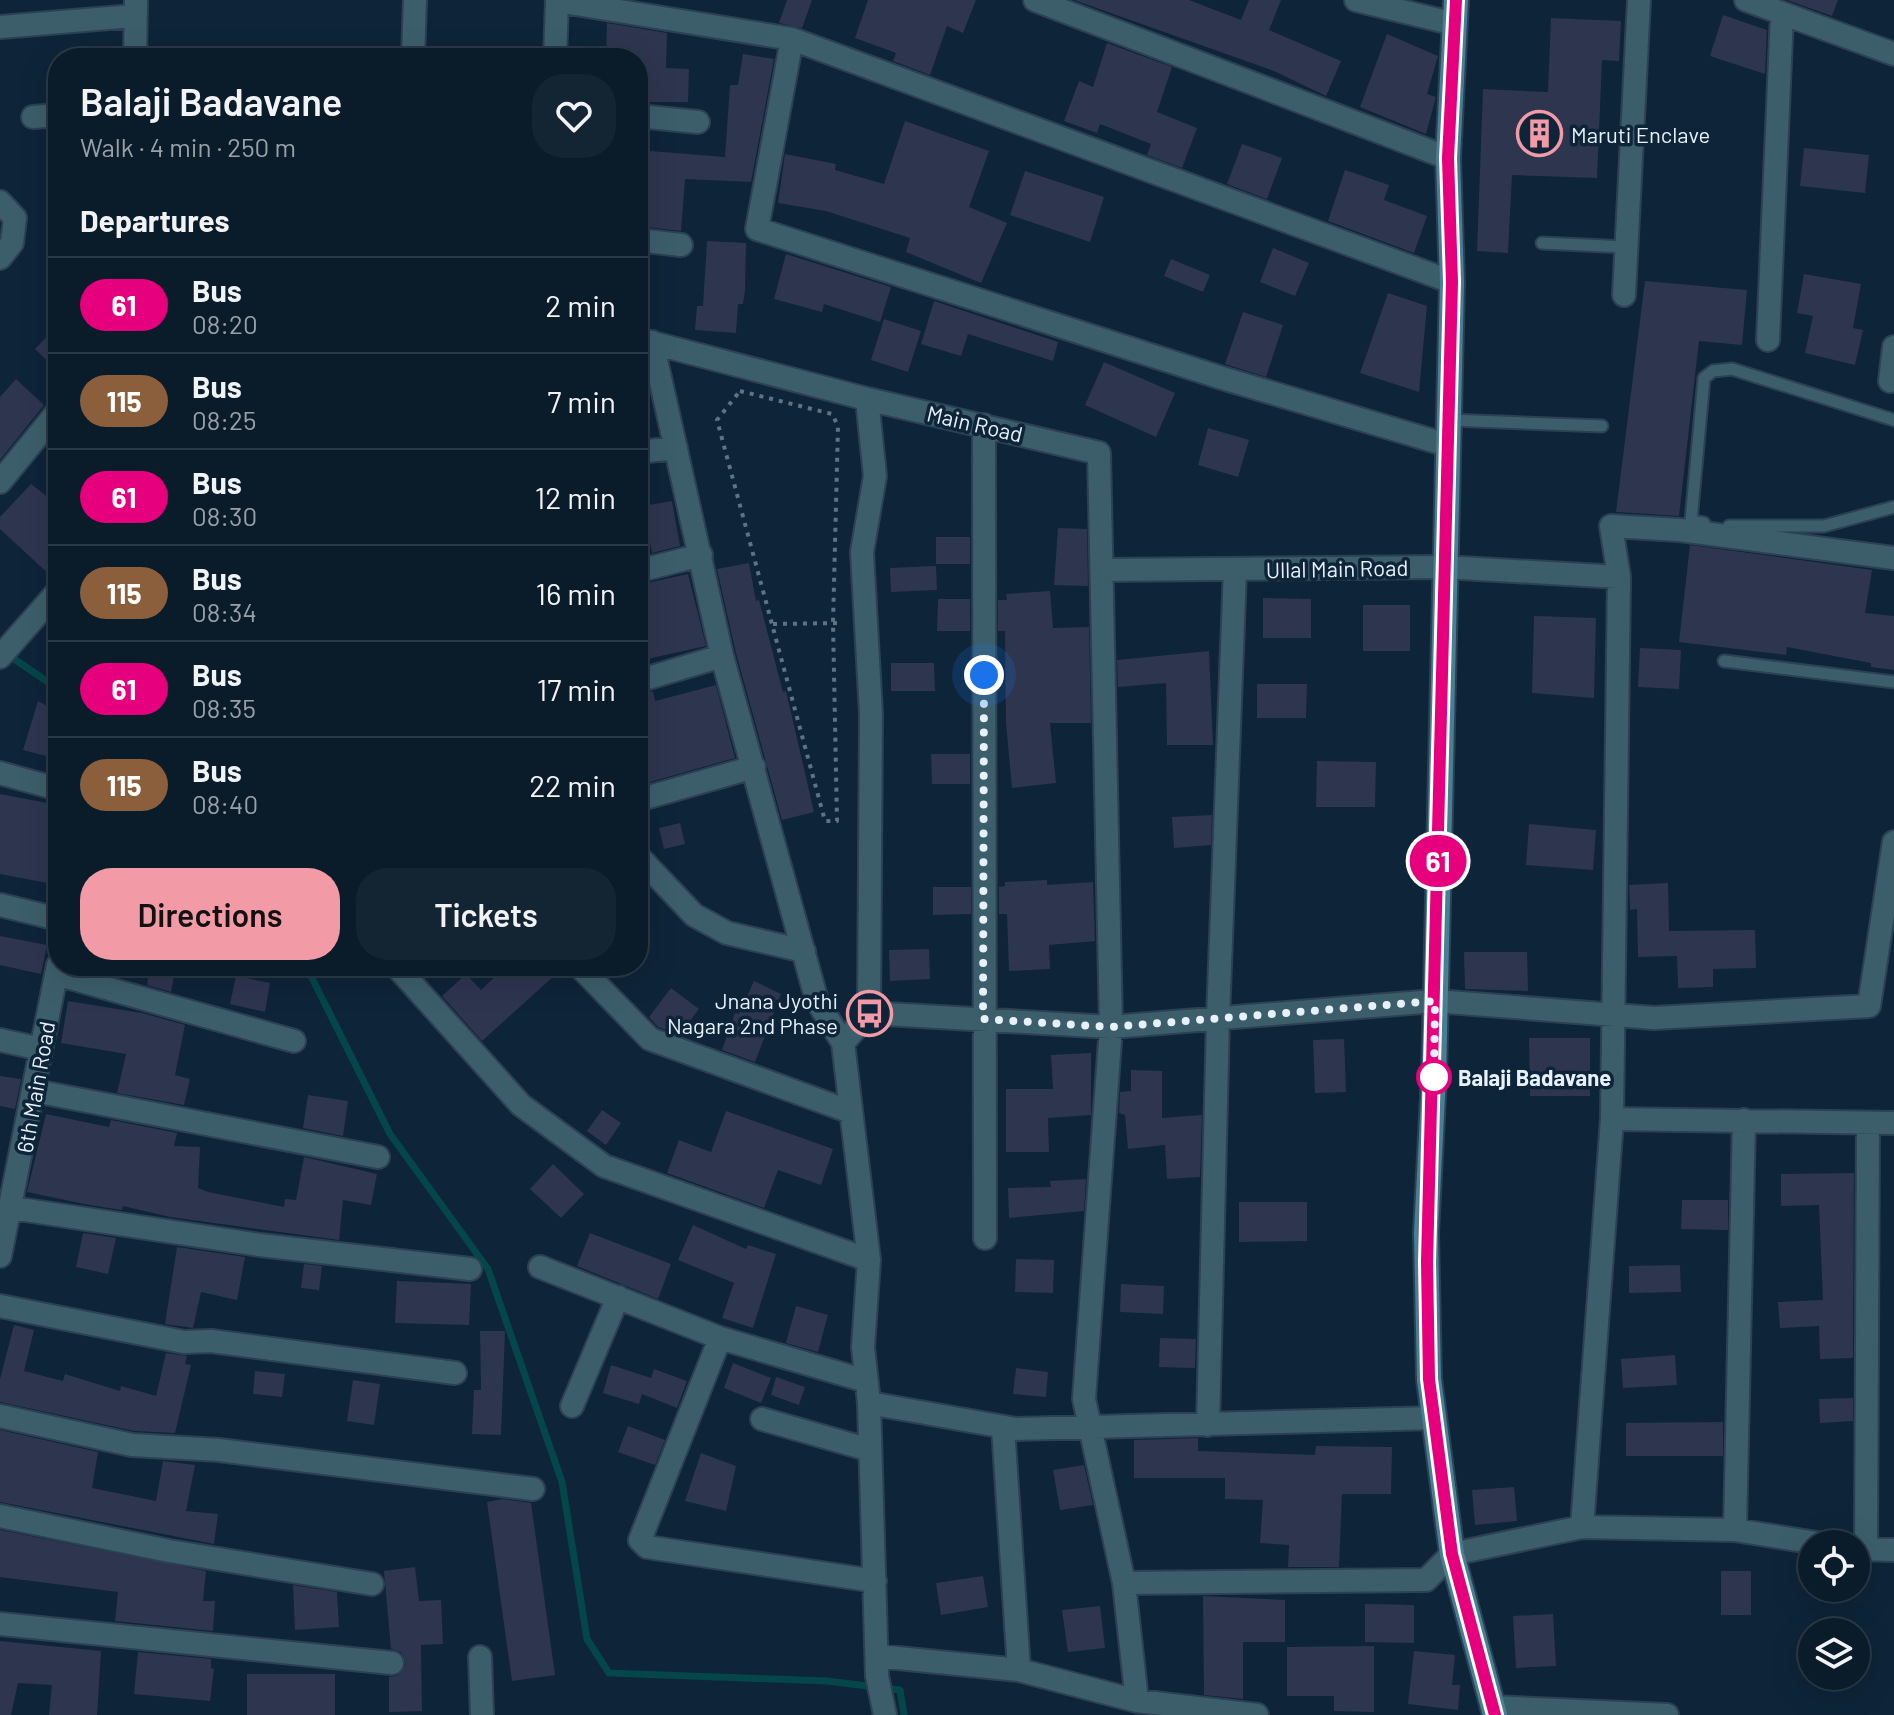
<!DOCTYPE html>
<html lang="en">
<head>
<meta charset="utf-8">
<style>
  :root { --surface:#0a1b2a; --page:#132432; --text:#f1f3f6; --muted:#99a1a8; --line:#2a3947; --accent:#f39aa7 }
  body { margin:0; font-family:Barlow,sans-serif; background:var(--page); color:var(--text); height:100vh; display:flex; flex-direction:column; font-size:30px; white-space:nowrap }
  * { box-sizing:border-box; margin:0 }
  p { font-size:26px; color:var(--muted) }
  .icon { flex:none; width:44px; height:44px; fill:none; stroke:currentColor; stroke-width:2; stroke-linecap:round; stroke-linejoin:round }
  .map { position:relative; flex:1; overflow:hidden }
  .drawer { position:absolute; left:48px; top:48px; width:600px; height:928px; display:flex; flex-direction:column; background:var(--surface); border-radius:32px; box-shadow:0 8px 32px #0002,0 0 0 2px var(--line) }
  .drawer>* { flex:none }
  .badge { padding:0 16px; border-radius:26px; font-size:28px; line-height:52px }
  .fabs { position:absolute; left:1798px; top:1530px; display:grid; gap:16px }
  .fabs a { display:grid; place-items:center; width:72px; height:72px; border-radius:50%; background:var(--surface); box-shadow:0 8px 32px #0002,0 0 0 2px var(--line); font-size:40px }
  .you { position:absolute; width:40px; height:40px; margin:-20px; border:6px solid #fff; border-radius:50%; background:#1a73e8; box-shadow:0 0 0 12px #1a73e833 }
  .map>.badge { position:absolute; translate:-50% -50%; box-shadow:0 0 0 4px #fff }
  h2 { padding:0 32px; font-size:30px; line-height:72px }
  .round { display:grid; place-items:center; flex:none; width:84px; height:84px; border-radius:32px; background:var(--page) }
  .head { display:flex; align-items:center; justify-content:space-between; height:136px; padding:0 32px }
  h1 { font-size:38px; font-weight:600; line-height:60px }
  .primary-button { display:flex; gap:16px; margin-top:auto; padding:16px 32px }
  .primary-button a { flex:1; height:92px; border-radius:32px; background:var(--accent); color:#111; font-size:32px; font-weight:600; line-height:92px; text-align:center }
  .primary-button a+a { background:var(--page); color:var(--text) }
  ul { padding:0; list-style:none }
  li { display:flex; align-items:center; gap:24px; height:96px; padding:0 32px; border-top:2px solid var(--line) }
  li div { flex:1 }
  li b { display:block; font-size:30px }
  li em { font-style:normal }
  li .badge { min-width:88px; font-weight:700; text-align:center }
  .map>svg:first-child { display:block }
  .lines { fill:none; stroke-linecap:round; stroke-linejoin:round }
  .stream { stroke:#044649; stroke-width:7 }
  .building { fill:#2e354f }
  .lane-casing { stroke:#2c4153; stroke-width:15 }
  .street-casing { stroke:#2c4153; stroke-width:26 }
  .secondary-casing { stroke:#2c4153; stroke-width:28 }
  .path { stroke:#617383; stroke-width:4; stroke-dasharray:4 6; stroke-linecap:butt }
  .lane { stroke:#3c5e6b; stroke-width:11 }
  .street { stroke:#3c5e6b; stroke-width:22 }
  .secondary { stroke:#477f94; stroke-width:24 }
  .line-casing { stroke:#fff; stroke-width:18 }
  .line { stroke:#e6007e; stroke-width:12 }
  .walk { stroke:#e6f1fc; stroke-width:8; stroke-dasharray:0 14.4 }
  .stop-dot { fill:#fff; stroke:#e6007e; stroke-width:4 }
  .labels { text-anchor:middle; dominant-baseline:central; stroke-width:7; stroke-linejoin:round; paint-order:stroke }
  .poi-label { font-size:22px; fill:#e6f1fc; stroke:#0e2438; text-anchor:start }
  .street-label { font-size:22px; fill:#e6f1fc; stroke:#0e2438 }
  .stop-label { font-size:22px; font-weight:bold; fill:#e6f1fc; stroke:#0e2438; text-anchor:start }
</style>
</head>
<body>
<div class="map">
<svg width="1894" height="1715" viewBox="0 0 1894 1715">
  <rect width="100%" height="100%" fill="#0e2438"/>
  <g class="lines">
    <path class="stream" d="M7 654 58 689
      M306 966 390 1134 488 1269 562 1482 587 1639 609 1673 827 1681 900 1690 904 1715"/>
  </g>
  <path class="building" d="M787 0H812L802 28 779 23Z
    M868 0H976L963 33 947 26 930 75 893 61 896 53 855 38Z
    M1074 0H1189L1241 20 1249 0H1281L1269 30 1341 61 1326 96 1274 71Z
    M1787 0H1838L1832 16Z
    M1723 15 1767 30 1765 74 1710 56Z
    M1551 18 1621 21 1619 61 1602 60 1597 178 1512 175 1508 253 1477 251 1483 89 1548 92Z
    M607 23 667 33 666 68 689 69 688 102H638V58H606Z
    M1387 34 1438 56 1427 94 1436 97 1426 134 1360 107Z
    M1107 43 1172 67 1157 112 1197 128 1182 168 1147 155 1151 144 1100 124 1097 133 1064 121 1079 81 1093 87Z
    M743 54 774 59 751 182 685 179 681 231 638 226V150L725 157 730 85H738Z
    M905 121 989 151 969 207 1007 223 981 283 906 252 910 238 826 211 778 203 785 154 836 164 835 170 884 184Z
    M1242 144 1282 158 1267 199 1227 184Z
    M1804 148 1869 155 1865 193 1800 186Z
    M1345 170 1389 185 1384 200 1427 216 1414 253 1328 221Z
    M1025 171 1104 197 1090 242 1010 215Z
    M707 241 746 243 745 291 743 304H738L736 333 695 330 697 306H703Z
    M1273 248 1309 263 1295 296 1260 282Z
    M786 254 891 287 880 322 824 304 822 312 774 299Z
    M1171 259 1210 275 1203 292 1164 276Z
    M1804 274 1861 284 1853 328 1863 330 1855 365 1805 353 1813 316 1797 313Z
    M1645 281 1747 290 1742 345 1699 341 1679 516 1616 512Z
    M1388 293 1427 306 1419 392 1360 373Z
    M934 301 1058 342 1053 361 968 334 961 356 921 344Z
    M1243 312 1283 325 1266 377 1225 364Z
    M884 319 921 331 908 372 871 360Z
    M58 325V371L35 349Z
    M1104 362 1175 393 1156 437 1085 405Z
    M16 379 44 405 0 460V397Z
    M1208 428 1249 440 1238 477 1198 465Z
    M58 433V461L46 448Z
    M31 484 58 505V577L53 578 0 529V517Z
    M672 501 680 546 652 553 643 506Z
    M1058 528 1087 529 1088 586 1054 585Z
    M936 537H970V564H936Z
    M1690 545 1872 570 1865 613 1894 616V670L1871 667V663L1787 647 1786 655 1679 642Z
    M749 563 756 601 759 600 783 692 786 691 814 812 782 820 736 653 717 569Z
    M936 566 937 590 891 592 890 568Z
    M688 574 706 646 638 661V585Z
    M1050 591 1053 628 1089 627 1091 723H1050L1056 783 1012 788 1006 723 1005 631H998V600H1007L1006 594Z
    M1263 598 1311 599V638H1263Z
    M938 599H970V631H937Z
    M1363 605H1410V651H1363Z
    M1534 616 1596 618 1594 698 1532 693Z
    M1640 648 1681 650 1679 689 1638 687Z
    M1209 651 1213 745H1167L1166 683 1118 687 1117 660Z
    M891 663H934L935 691H891Z
    M1257 684H1307L1306 718H1257Z
    M716 685 735 758 643 784 638 760V695L653 691 655 701Z
    M38 701 58 712V759L23 750Z
    M931 754H970V784H932Z
    M1317 761 1376 762 1375 807H1316Z
    M0 794 58 805V885L0 874Z
    M1212 815 1211 845 1174 848 1172 817Z
    M680 823 685 844 664 849 659 828Z
    M1529 824 1596 830 1593 870 1526 865Z
    M1047 880V885L1093 882 1095 941 1049 945 1050 969 1009 971 1007 914H999V887L1005 886V882Z
    M1668 883 1669 931 1755 930 1756 968 1713 969V987L1678 988 1677 956 1638 957 1637 909 1630 910 1629 885Z
    M933 887H971V914L933 915Z
    M0 936 47 945 41 974 0 965Z
    M929 949 930 979 890 981 889 950Z
    M1464 952H1527L1528 991 1465 989Z
    M150 966H176L171 992 147 985Z
    M506 966H565L482 1041 442 996 466 974 481 990Z
    M236 976 270 983 265 1012 230 1004Z
    M754 981 781 994 755 1062 722 1050 735 1013 739 1014Z
    M671 988 699 1009 679 1035 658 1027 649 1017Z
    M68 1001 142 1013 185 1025 175 1075 190 1079 184 1105 117 1093 126 1054 61 1043Z
    M1529 1038H1590V1096H1530Z
    M1344 1039 1346 1092 1315 1093 1313 1040Z
    M1091 1053V1115L1048 1118 1049 1152H1006V1089H1053L1051 1055Z
    M1131 1070 1162 1071V1118L1202 1115 1200 1177 1167 1179 1165 1145 1128 1149 1125 1115 1119 1113 1120 1092 1131 1091Z
    M0 1076 21 1079 15 1109 0 1106Z
    M308 1095 348 1101 343 1136 303 1128Z
    M602 1110 621 1123 606 1145 587 1131Z
    M726 1111 833 1149 821 1185 778 1170 764 1208 667 1173 679 1140 711 1152Z
    M46 1114 109 1127 111 1120 177 1133 174 1146 200 1147 198 1188 208 1192 284 1207 285 1199 296 1200 304 1157 377 1174 371 1205 343 1200 339 1240 170 1217 123 1206 122 1210 89 1205 27 1192Z
    M553 1164 584 1194 561 1218 530 1189Z
    M1854 1173 1853 1358 1820 1359 1819 1326 1780 1328 1778 1302 1823 1300 1819 1205 1781 1206V1174Z
    M1086 1179 1084 1211 1009 1218 1008 1188 1051 1187 1050 1181Z
    M1682 1200H1728V1230L1681 1229Z
    M1239 1202H1307V1241L1239 1242Z
    M693 1225 746 1249 748 1245 776 1254 753 1328 722 1318 734 1283 678 1260Z
    M83 1233 116 1238 108 1274 76 1267Z
    M590 1233 671 1264 658 1299 577 1266Z
    M177 1247 245 1257 237 1300 201 1292 193 1328 165 1324Z
    M1016 1259 1054 1260 1053 1293 1015 1292Z
    M304 1264 322 1266 319 1290 301 1288Z
    M1680 1265 1681 1292 1629 1293V1266Z
    M397 1281 471 1284 469 1325 395 1323Z
    M1121 1284 1164 1286 1163 1314 1120 1312Z
    M796 1306 828 1315 818 1352 786 1343Z
    M14 1325 34 1330 24 1371 63 1381 65 1374 120 1391 121 1386 156 1396 166 1353 187 1356 185 1364 191 1365 175 1433 134 1431 0 1402V1379Z
    M480 1331H505L501 1435 472 1434 474 1390H481Z
    M1160 1338 1196 1339 1195 1368 1159 1367Z
    M1675 1355 1677 1385 1623 1388 1621 1359Z
    M733 1363 771 1378 761 1403 724 1388Z
    M611 1365 651 1378 654 1369 687 1381 677 1408 642 1394 639 1404 603 1393Z
    M1016 1368 1048 1372 1046 1397 1013 1394Z
    M255 1371 285 1374 282 1397 253 1394Z
    M776 1377 805 1387 799 1405 771 1395Z
    M353 1380 380 1384 374 1425 347 1421Z
    M1853 1398V1421L1820 1423 1819 1399Z
    M1723 1422V1456H1626V1423Z
    M628 1426 665 1440 655 1465 618 1452Z
    M0 1430 98 1452 92 1488 156 1501 163 1461 195 1465 186 1511 218 1514 214 1544 0 1502Z
    M1198 1438V1451L1315 1455 1316 1446 1392 1447 1391 1494H1342L1339 1567H1288L1289 1545 1260 1543 1263 1500 1225 1499V1478H1134V1440Z
    M701 1453 736 1466 726 1511 685 1501Z
    M1084 1465 1093 1505 1060 1510 1053 1470Z
    M1514 1487 1517 1521 1475 1525 1472 1490Z
    M503 1499 531 1503 555 1675 512 1681 487 1502Z
    M0 1530 206 1571 203 1601H215L213 1631 115 1621 118 1592 0 1577Z
    M415 1567 419 1601 441 1600 443 1644 421 1645 422 1711 389 1712V1677L398 1675 406 1664 401 1652 391 1649 384 1571Z
    M1721 1571H1751V1615H1721Z
    M983 1576 988 1607 941 1615 936 1583Z
    M293 1585 337 1592 339 1627 295 1630Z
    M1203 1596 1285 1600V1642H1243V1699L1204 1695Z
    M1365 1604 1414 1605V1643L1365 1642Z
    M1100 1606 1105 1648 1068 1652 1062 1610Z
    M1553 1614 1556 1666 1516 1668 1513 1616Z
    M0 1641 101 1651 97 1715H49L52 1685 18 1683 11 1715H0Z
    M1374 1646V1712L1334 1711V1696H1287V1647Z
    M1414 1651 1455 1655 1452 1685H1460L1458 1710 1408 1704Z
    M138 1652 211 1659V1668L214 1669 210 1701 134 1694Z
    M247 1674H335V1715H247Z"/>
  <g class="lines">
    <defs>
      <path id="lane" d="M1542 243 1626 247
        M1449 420 1602 426
        M1704 523 1691 521 1704 378 1713 371 1732 369 1894 420
        M1729 526H1824L1894 507
        M1724 661 1894 682"/>
      <path id="street" d="M1035 0 1448 158
        M1356 0 1455 24
        M1746 0 1894 54
        M0 27 134 16
        M135 58 136 0
        M413 58 415 0
        M555 58 557 1 792 39
        M638 116 698 122
        M33 117 58 115
        M0 202 15 218 12 243 0 258
        M638 240 681 245
        M1624 295 1639 0
        M638 339 867 399 1099 453 1111 1027 1084 1399 1124 1583 1137 1701
        M1768 340 1782 14
        M652 342 722 656 817 1001 843 1043 869 1260 863 1347 869 1403 877 1676 885 1715
        M1890 381 1894 347
        M867 399 875 476 862 552 871 714 869 1013
        M984 425 985 1238
        M1447 445 1222 378 757 229 792 39 1452 282
        M638 452 676 448
        M0 482 58 411
        M1102 570 1444 567 1619 577
        M638 571 701 555
        M0 657 58 591
        M638 681 722 656
        M0 773 58 789
        M638 800 754 767
        M638 856 694 915 727 933 804 951
        M0 905 58 919
        M396 966 521 1105 604 1166 869 1260
        M579 966 650 1039 851 1112
        M56 974 294 1041
        M0 1040 41 1049
        M843 1043 869 1013 1111 1027 1435 1001 1654 1018 1869 1006 1894 842
        M35 1091 378 1157
        M1612 1119 1894 1123
        M12 1208 260 1245 470 1269
        M0 1256 58 965
        M540 1267 720 1338 866 1381
        M0 1306 184 1342 211 1341 455 1373
        M720 1338 640 1540 647 1547 875 1581
        M869 1403 1016 1429 1435 1418
        M572 1406 618 1297
        M0 1416 132 1445 219 1450 533 1489
        M762 1419 870 1450
        M1208 1425 1218 1018 1235 569
        M1003 1427 1019 1670
        M0 1516 169 1551 372 1584
        M1582 1527 1612 1119 1619 577 1611 526 1680 530 1894 558
        M1735 1530 1744 1120
        M1856 1549 1894 1550
        M1866 1551 1868 1123
        M1124 1583 1426 1580 1452 1554 1582 1527 1735 1530 1823 1544
        M0 1624 392 1663
        M877 1656 1019 1670 1137 1701 1257 1715
        M480 1657 482 1715
        M1493 1707 1667 1715"/>
      <path id="secondary" d="M1456 0 1448 158 1452 282 1434 1077 1426 1233 1429 1379 1452 1554 1495 1715"/>
    </defs>
    <use href="#lane" class="lane-casing"/>
    <use href="#street" class="street-casing"/>
    <use href="#secondary" class="secondary-casing"/>
    <path class="path" d="M740 391 832 414 838 426 833 623 837 821H825L717 420Z
      M773 624 843 623"/>
    <use href="#lane" class="lane"/>
    <use href="#street" class="street"/>
    <use href="#secondary" class="secondary"/>
  </g>
  <g class="lines">
    <defs>
      <path id="line" d="M1456 0 1448 158 1452 282 1427 1262 1429 1379 1452 1554 1495 1715"/>
    </defs>
    <use href="#line" class="line-casing"/>
    <use href="#line" class="line"/>
    <path class="walk" d="M984 675 983 1019 1111 1027 1435 1001 1434 1077"/>
  </g>
  <defs>
    <symbol id="building-ring" viewBox="-11 -11 22 22"><circle r="9.5" fill="#0e2438" stroke="#f39aa7" stroke-width="1.5"/><path d="M-4-6H4V6H1V3H-1V6H-4ZM-2.5-4.3h1.7v1.8h-1.7ZM.8-4.3h1.7v1.8H.8ZM-2.5-1h1.7V.8h-1.7ZM.8-1h1.7V.8H.8Z" fill="#f39aa7"/></symbol>
    <symbol id="bus-ring" viewBox="-11 -11 22 22"><circle r="9.5" fill="#0e2438" stroke="#f39aa7" stroke-width="1.5"/><path d="M-5-6H5V4H4V6H2V4H-2V6H-4V4H-5ZM-3.5-4V0h7V-4ZM-3.5 1.2v1.5H-2V1.2ZM2 1.2v1.5H3.5V1.2Z" fill="#f39aa7"/></symbol>
  </defs>
  <g fill-rule="evenodd">
    <use href="#building-ring" x="1514" y="108" width="51" height="51"/>
    <use href="#bus-ring" x="844" y="988" width="51" height="51"/>
  </g>
  <circle class="stop-dot" cx="1434" cy="1077" r="16"/>
  <g class="labels">
    <g class="poi-label">
      <text x="1571" y="134">Maruti Enclave</text>
      <text x="838" y="1000" text-anchor="end">Jnana Jyothi<tspan x="838" dy="25">Nagara 2nd Phase</tspan></text>
    </g>
    <g class="street-label">
      <text transform="translate(975 423) rotate(13)">Main Road</text>
      <text transform="translate(1337 568) rotate(-1)">Ullal Main Road</text>
      <text transform="translate(35 1087) rotate(-80)">6th Main Road</text>
    </g>
    <g class="stop-label">
      <text x="1458" y="1077">Balaji Badavane</text>
    </g>
  </g>
</svg>
<div class="fabs">
<a><svg class="icon" aria-label="locate" viewBox="0 0 24 24"><circle cx="12" cy="12" r="6"/><path d="M12 2v4M12 18v4M2 12h4M18 12h4"/></svg></a>
<a><svg class="icon" aria-label="layers" viewBox="0 0 24 24"><path d="M12 4l9 5-9 5-9-5zM3 14l9 5 9-5"/></svg></a>
</div>
<div class="you" style="left:984px;top:675px"></div>
<b class="badge" style="left:1438px;top:861px;background:#e6007e;color:#fff">61</b>
<section class="drawer">
<div class="head"><div><h1>Balaji Badavane</h1><p>Walk · 4 min · 250 m</p></div><a class="round"><svg class="icon" aria-label="heart" viewBox="0 0 24 24"><path d="M12 20l-8-8c-3-5 5-10 8-4 3-6 11-1 8 4z"/></svg></a></div>
<h2>Departures</h2>
<ul>
<li><span class="badge" style="background:#e6007e;color:#fff">61</span><div><b>Bus</b><p>08:20</p></div><em>2 min</em></li>
<li><span class="badge" style="background:#8b5e3c;color:#fff">115</span><div><b>Bus</b><p>08:25</p></div><em>7 min</em></li>
<li><span class="badge" style="background:#e6007e;color:#fff">61</span><div><b>Bus</b><p>08:30</p></div><em>12 min</em></li>
<li><span class="badge" style="background:#8b5e3c;color:#fff">115</span><div><b>Bus</b><p>08:34</p></div><em>16 min</em></li>
<li><span class="badge" style="background:#e6007e;color:#fff">61</span><div><b>Bus</b><p>08:35</p></div><em>17 min</em></li>
<li><span class="badge" style="background:#8b5e3c;color:#fff">115</span><div><b>Bus</b><p>08:40</p></div><em>22 min</em></li>
</ul>
<div class="primary-button"><a>Directions</a><a>Tickets</a></div>
</section>
</div>
</body>
</html>
